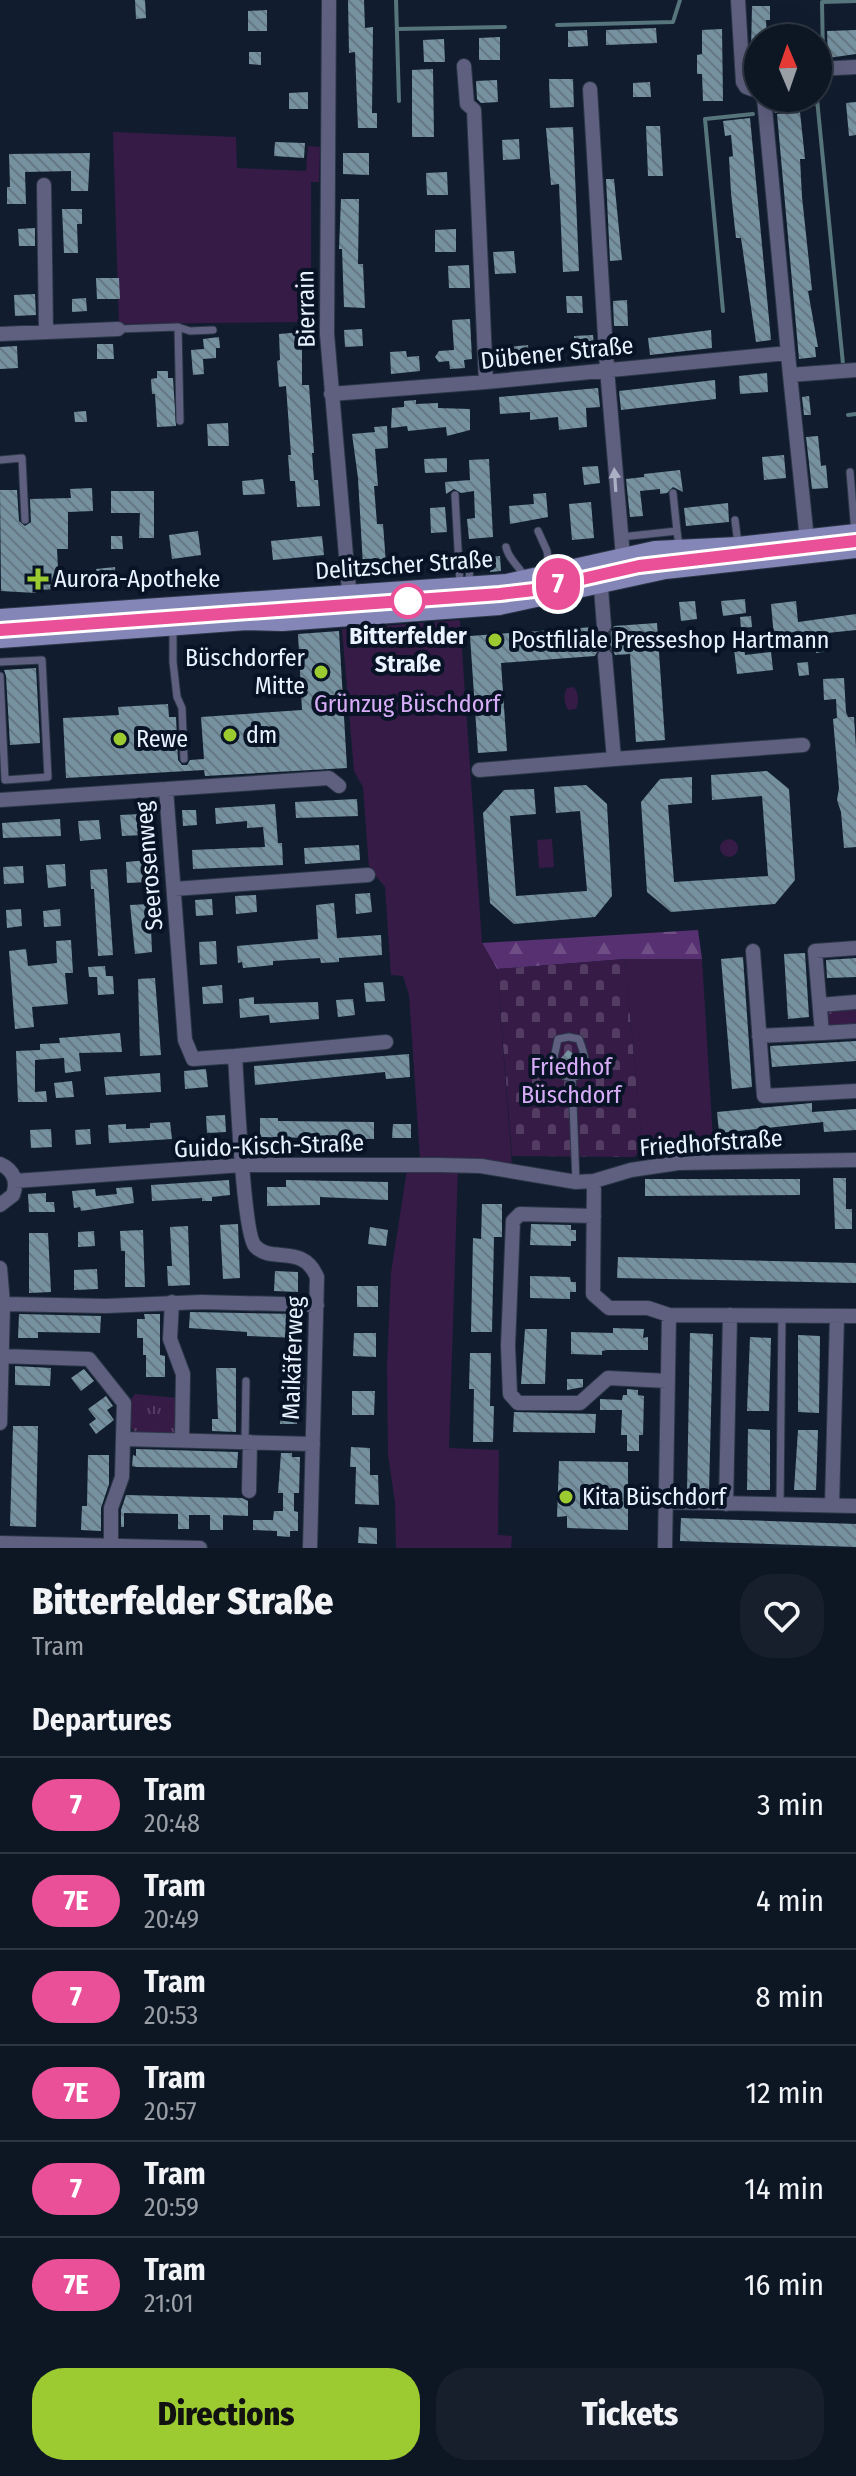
<!DOCTYPE html>
<html lang="en">
<head>
<meta charset="utf-8">
<style>
  :root { --surface:#0d1623; --page:#161f2b; --text:#f1f3f6; --muted:#9a9fa6; --line:#2d3541; --accent:#9cca31 }
  body { margin:0; font-family:"Fira Sans Condensed",sans-serif; background:var(--page); color:var(--text); height:100vh; display:flex; flex-direction:column; font-size:30px; white-space:nowrap }
  * { box-sizing:border-box; margin:0 }
  p { font-size:26px; color:var(--muted) }
  .icon { flex:none; width:44px; height:44px; fill:none; stroke:currentColor; stroke-width:2; stroke-linecap:round; stroke-linejoin:round }
  .map { position:relative; height:1548px; overflow:hidden }
  .panel { display:flex; flex-direction:column; background:var(--surface); flex:1 }
  .panel>* { flex:none }
  .badge { padding:0 16px; border-radius:26px; font-size:28px; line-height:52px }
  .needle { width:52px; rotate:358deg }
  .tools { position:absolute; left:744px; top:24px; display:grid; gap:16px }
  .tools a { display:grid; place-items:center; width:88px; height:88px; border-radius:50%; background:var(--surface); box-shadow:0 8px 32px #0002,0 0 0 2px var(--line); font-size:40px }
  .map>.badge { position:absolute; translate:-50% -50%; box-shadow:0 0 0 4px #fff }
  h2 { padding:0 32px; font-size:30px; line-height:72px }
  .round { display:grid; place-items:center; flex:none; width:84px; height:84px; border-radius:32px; background:var(--page) }
  .overview { display:flex; align-items:center; justify-content:space-between; height:136px; padding:0 32px }
  h1 { font-size:38px; font-weight:800; line-height:60px }
  .cta { display:flex; gap:16px; margin-top:auto; padding:16px 32px }
  .cta a { flex:1; height:92px; border-radius:32px; background:var(--accent); color:#111; font-size:32px; font-weight:800; line-height:92px; text-align:center }
  .cta a+a { background:var(--page); color:var(--text) }
  ul { padding:0; list-style:none }
  li { display:flex; align-items:center; gap:24px; height:96px; padding:0 32px; border-top:2px solid var(--line) }
  li div { flex:1 }
  li b { display:block; font-size:30px }
  li em { font-style:normal }
  li .badge { min-width:88px; font-weight:700; text-align:center }
  .map>svg:first-child { display:block }
  .grass { fill:url(#grass-tufts) }
  .forest { fill:url(#forest-firs) }
  .cemetery { fill:url(#cemetery-stones) }
  .green { fill:#361b47 }
  .lines { fill:none; stroke-linecap:round; stroke-linejoin:round }
  .stream { stroke:#57757c; stroke-width:4 }
  .building { fill:url(#building-back-hatch) }
  .street-tunnel { stroke:#313d4e; stroke-width:14; stroke-dasharray:14 7; stroke-linecap:butt }
  .lane-casing { stroke:#2b3748; stroke-width:9 }
  .street-casing { stroke:#2b3748; stroke-width:16 }
  .secondary-casing { stroke:#2b3748; stroke-width:22 }
  .lane { stroke:#5f607f; stroke-width:7 }
  .street { stroke:#5f607f; stroke-width:14 }
  .secondary { stroke:#8586b8; stroke-width:20 }
  .tram { stroke:#99a3b2; stroke-width:2 }
  .oneway { fill:#abb0c5 }
  .line-casing { stroke:#fff; stroke-width:18 }
  .line { stroke:#ea5097; stroke-width:12 }
  .poi-dot { fill:#9cca31; stroke:#081425; stroke-width:3 }
  .stop-dot { fill:#fff; stroke:#ea5097; stroke-width:4 }
  .labels { text-anchor:middle; dominant-baseline:central; stroke-width:8; stroke-linejoin:round; paint-order:stroke }
  .street-label { font-size:24px; fill:#e9f2ff; stroke:#081425 }
  .poi-label { font-size:24px; fill:#e9f2ff; stroke:#081425; text-anchor:start }
  .stop-label { font-size:24px; font-weight:bold; fill:#e9f2ff; stroke:#081425 }
  .park-label { font-size:24px; fill:#d8adf8; stroke:#081425 }
</style>
</head>
<body>
<div class="map">
<svg width="856" height="1548" viewBox="0 0 856 1548">
  <defs>
    <pattern id="grass-tufts" width="24" height="20" patternUnits="userSpaceOnUse" patternTransform="scale(2)"><rect width="24" height="20" fill="#361b47"/><path d="M3 7l-1-3M5 7V3M7 7l1-3M15 17l-1-3M17 17v-4M19 17l1-3" fill="none" stroke="#533d63"/></pattern>
    <pattern id="forest-firs" width="22" height="20" patternUnits="userSpaceOnUse" patternTransform="scale(2)"><rect width="22" height="20" fill="#573071"/><path d="M5 1l3.5 6h-7zM16 11l3.5 6h-7z" fill="#6f4e86"/></pattern>
    <pattern id="cemetery-stones" width="16" height="16" patternUnits="userSpaceOnUse" patternTransform="scale(2)"><rect width="16" height="16" fill="#361b47"/><path d="M2 7V4a2 2 0 0 1 4 0v3zM10 15v-3a2 2 0 0 1 4 0v3z" fill="#533d63"/></pattern>
    <pattern id="building-back-hatch" width="6" height="6" patternUnits="userSpaceOnUse" patternTransform="scale(2)"><rect width="6" height="6" fill="#7692a1"/><path d="M-1 5l2 2M0 0l6 6M5-1l2 2" fill="none" stroke="#657883"/></pattern>
  </defs>
  <rect width="100%" height="100%" fill="#111d2f"/>
  <path class="grass" d="M856 1006V1026H827L824 1022 827 1009Z
    M135 1394 177 1398 178 1425 175 1432 169 1435 137 1434 129 1426 128 1403Z"/>
  <path class="forest" d="M698 930 702 959H625L497 969 482 943Z"/>
  <path class="cemetery" d="M625 959 642 1145 635 1157 512 1156 497 969Z"/>
  <path class="green" d="M113 132 236 137 237 168 306 171 308 146 320 147 319 182H311V322L119 324Z
    M460 620 482 943 497 969 512 1165 484 1159 420 1158 409 995 403 976 391 975 385 887 369 868 363 787 354 771 342 629Z
    M574 687C579 694 579 702 576 709L568 710C564 703 563 695 567 688Z
    M552 839 554 867 539 868 537 840Z
    M720 848a9 9 0 1 1 18 0a9 9 0 1 1-18 0Z
    M625 959H702L713 1140 642 1145Z
    M458 1165 449 1448 499 1450 498 1535 512 1536 511 1548H396L395 1502 388 1455 387 1366 391 1273 407 1170Z"/>
  <g class="lines">
    <path class="stream" d="M396 0 399 101
      M822 2 823 58
      M822 2 856 1
      M557 25 673 22 680 0
      M397 29 505 27
      M817 99 843 364
      M776 111 817 103
      M723 311 705 119 753 114
      M848 415 856 414"/>
  </g>
  <path class="building" d="M135 0H145L146 18 136 19Z
    M348 0H364L365 28 373 27 372 113H377V128H358L355 52 349 53Z
    M752 6H770V20H766L767 38H758V55L751 52Z
    M267 10V31H248V11Z
    M656 28 657 43 606 45V30Z
    M722 29 723 101H703L702 74H697V55L702 54V30Z
    M587 30 588 46 568 47V31Z
    M856 30V54L828 58 827 31Z
    M500 37V60H479V38Z
    M444 39 445 62H424L423 40Z
    M249 52H261V65L249 64Z
    M433 69 434 137H412V70Z
    M549 79H573L574 107 550 108Z
    M497 80 498 102 481 103 477 99 476 81Z
    M650 82 651 97H633V83Z
    M308 92V109H289V93Z
    M856 102V135L849 136 846 103Z
    M800 112 805 159H800L802 197 812 290 808 291 818 347H815L816 357 799 359 777 114Z
    M750 118 771 340 756 342 741 238H736L731 193 729 157 733 156 731 135 725 136 723 121Z
    M646 126H660L663 176H648Z
    M573 127 579 271 563 272 559 184 551 185 546 128Z
    M519 139 520 159 503 160 502 140Z
    M275 142 305 143 304 158 274 156Z
    M90 153 88 191H71V171L25 172 26 204H7V187H10L9 154Z
    M343 153H369V175L343 174Z
    M447 172 448 195H427L426 173Z
    M606 179H614L622 260 610 261Z
    M341 199H359L358 264H363L365 308 344 307 342 249H339Z
    M62 209H82V224H77L78 253H64Z
    M35 228V246H19L18 229Z
    M456 229V252H435V230Z
    M514 251 516 273 495 274 493 252Z
    M469 265 470 288H449L448 266Z
    M96 278H119L120 299H97Z
    M35 294 36 315 15 316 14 295Z
    M566 296H582L583 313H567Z
    M86 298 87 311 72 312V299Z
    M627 300 628 326H614L613 301Z
    M470 319 472 359 464 360 465 368 450 369 449 361 439 362 435 357 439 351 454 350 452 320Z
    M362 329 363 346 345 347 344 330Z
    M711 330 712 348 650 355 648 338Z
    M302 332V385H309L314 453H312L314 480H318L320 506 297 507 295 481H290L288 455H291L286 386 279 387 277 361 280 360 279 334Z
    M593 335 595 357 575 359 574 336Z
    M219 337 220 348H216V358L203 359 204 374 193 375 191 350 204 349 203 339Z
    M97 344H113L114 359H97Z
    M528 345 529 360 508 362 507 347Z
    M17 346 18 368 0 369V347Z
    M406 351 407 357 419 356 420 371 391 374 390 352Z
    M157 371H168V378H173L176 426 157 427 155 394H152L151 379 157 378Z
    M767 373 768 392 740 394 739 376Z
    M715 380 716 399 621 410 619 391Z
    M598 388 600 407 586 408 587 427 559 430 558 417 530 420V412L500 414 499 397Z
    M809 396 811 415H804L802 397Z
    M416 400V404L438 403V408L470 409V430L447 436 446 427 408 431 407 426 391 428 392 408 404 407V401Z
    M86 411 87 422H75L74 412Z
    M228 423 229 446H208L207 424Z
    M387 426 388 448 375 449 378 486H374L377 524H383L386 564 363 566 358 478 352 434 375 432 374 427Z
    M818 436 821 466 826 465 828 488 812 489 806 437Z
    M784 455 786 478 764 480 762 457Z
    M447 458V472L425 473 424 459Z
    M489 459 493 537 469 539 467 519 475 518 474 491 461 493 454 489 446 494 445 482 470 480 469 460Z
    M598 466 600 483 584 485 582 467Z
    M680 470 683 492 673 487 667 493 660 494V489L640 491 643 516 630 517 626 479 644 477V474Z
    M263 479 265 494 243 495 242 481Z
    M92 488 93 511 68 512V549H57L59 589 35 590 36 593 1 591 0 490H17L19 521 25 526 31 522 30 499 71 498 70 489Z
    M111 491H154V538H139L140 513H111Z
    M546 493 548 517 510 524 509 506 534 504 533 494Z
    M591 502 594 538 572 540 569 504Z
    M728 503 729 522 686 526 684 508Z
    M445 507 447 532 431 533 430 508Z
    M198 531 201 555 172 559 169 535Z
    M111 536H122L123 549H111Z
    M322 536 324 555 273 560 271 541Z
    M500 556 501 571 490 572 489 557Z
    M115 567 116 584 98 586 96 569Z
    M745 599 746 613 723 616 721 601Z
    M695 601 697 619 681 621 679 602Z
    M796 601 798 622 856 614V630L827 633 829 651 816 653 814 632 774 637 771 604Z
    M751 616 752 627 741 628 740 617Z
    M657 623 665 740 636 742 630 654 615 655 613 650 605 646 599 648 595 656 501 663 507 751 478 753 470 636 594 627 596 632 604 636 610 634 614 626Z
    M339 631 347 768 205 776 204 770 66 778 63 718 119 715 118 707 168 704 169 717H176L178 760 182 765H187L190 760 204 759 201 717 302 710 298 634Z
    M744 648 745 655 771 652 773 670 737 674 734 649Z
    M808 662 809 675 799 676 797 663Z
    M36 668 40 743 10 745 6 676 4 670Z
    M844 678 846 712 848 717H854L856 748V847L844 848 841 812 837 800 839 788 833 719 837 718 836 699 824 700 823 679Z
    M767 771 789 789 795 880 775 904 671 912 647 892 641 802 660 779 692 777V803L668 805 674 882 768 876 762 796 712 800 711 775Z
    M586 785 607 804 612 896 595 917 514 924 490 903 483 813 504 790 534 789 536 814 510 816 516 896 587 891 580 811 556 813 554 787Z
    M357 799 358 816 296 818 295 802Z
    M275 804 278 843H282L283 865 193 869 192 850 265 847 263 827 247 828V821L216 824 215 808Z
    M182 810H196L197 825 183 826Z
    M141 814 143 835 122 836 120 815Z
    M60 819 61 836 3 838 2 823Z
    M99 820 101 839 80 841 78 821Z
    M359 845 360 860 305 864 304 848Z
    M148 860 149 882 127 883 126 862Z
    M65 864 66 886 48 888 46 865Z
    M23 866 24 883 4 884 3 867Z
    M107 869 113 955 98 956 94 889H91L90 870Z
    M370 893 372 912 356 914 355 894Z
    M256 895 257 912 236 914 235 896Z
    M212 899 213 915 196 916 195 900Z
    M334 903 337 938 381 935 382 955 339 958V962L321 963 320 958 273 961V965L243 968 242 962 238 963 237 946 318 939 316 905Z
    M150 904 152 952 135 954 130 905Z
    M21 909 22 926 7 928 6 910Z
    M60 909 61 926 44 927 43 911Z
    M71 940 73 973H65L68 1004 32 1007 34 1027 15 1029 9 951 26 949 28 966 57 963 56 941Z
    M216 941 217 964 200 965 199 942Z
    M805 953 809 1017 788 1019 784 954Z
    M743 957 752 1087 732 1089 721 959Z
    M856 958V977L827 978 826 960Z
    M105 966 106 976H113L114 994 98 995 97 977H89L88 967Z
    M155 978 161 1055 140 1056 138 979Z
    M383 982 385 1001 366 1002 364 983Z
    M222 985 223 1003 203 1004 202 987Z
    M254 997V1004L318 1002 319 1019 270 1023 269 1015 240 1018 239 999Z
    M353 999 355 1015 338 1017 336 1000Z
    M120 1033 122 1052 79 1053 81 1071 65 1073 64 1058 35 1060V1092L46 1091 47 1102H18L16 1051 40 1050V1044L60 1043 59 1038Z
    M856 1041V1061L772 1067 770 1046Z
    M568 1050 578 1057V1066L571 1071 563 1069 561 1058Z
    M409 1054 410 1077 386 1079 385 1072 255 1085 254 1066Z
    M206 1069 208 1087 185 1089 184 1071Z
    M160 1073 161 1092 106 1095 104 1077Z
    M72 1081 74 1097 56 1098 54 1083Z
    M812 1103V1112L856 1109V1130L824 1132 823 1122 719 1133 717 1112Z
    M225 1115 226 1132 207 1133 206 1116Z
    M260 1118H278V1121L374 1122V1139L260 1137Z
    M170 1122 172 1139 109 1143 108 1125 126 1124V1129L150 1128V1123Z
    M393 1124H411V1138H392Z
    M51 1129 52 1147 31 1148 30 1130Z
    M90 1129 91 1144 76 1145 75 1130Z
    M833 1178H846V1209H852V1229H835Z
    M645 1179H800V1195L645 1196Z
    M229 1180 230 1195 212 1197V1201H202V1198L152 1201 151 1185Z
    M286 1180 388 1182V1200L320 1197V1205L267 1206V1187H286Z
    M132 1187 134 1203 81 1211 80 1207 74 1208 72 1191 95 1189 96 1196 117 1194 116 1188Z
    M46 1193V1202H54L55 1212H29L28 1194Z
    M482 1204H502V1237H494L492 1332H471L473 1238 481 1239Z
    M238 1224 240 1278 223 1279 220 1225Z
    M531 1224 571 1225V1230H576V1241H571V1246L530 1245Z
    M188 1226 190 1285 168 1286 167 1266H172L170 1227Z
    M370 1227 388 1230 386 1246 368 1244Z
    M143 1230 145 1287H125V1251H121L120 1231Z
    M94 1231 95 1246 78 1247V1232Z
    M29 1233H48L51 1292 29 1293Z
    M618 1257 856 1263V1283L617 1278Z
    M97 1269 98 1289 74 1290V1270Z
    M275 1271 298 1272V1292L274 1291Z
    M530 1276 570 1277 571 1282H576V1292H570V1299L530 1298Z
    M357 1286H378V1307H357Z
    M190 1312 298 1314 297 1338 247 1336V1332L189 1328Z
    M19 1314 101 1316 100 1333 38 1332V1338H18Z
    M144 1314H160V1355L165 1356V1377H146V1355H143V1338H137V1319H145Z
    M613 1328 644 1329 643 1338 648 1337V1350H607L602 1351V1355L571 1354V1332L613 1333Z
    M525 1329H547L545 1384H521Z
    M354 1333H376V1357L353 1356Z
    M690 1333 713 1334 709 1492H687Z
    M798 1335 820 1336 819 1413 798 1412Z
    M750 1337 771 1338 769 1411H747Z
    M470 1353H491L490 1406H494L493 1442H473L474 1389H469Z
    M15 1366 51 1368 50 1386 15 1385Z
    M216 1368H236V1432L212 1431V1419H218Z
    M84 1369 94 1381 81 1391 71 1378Z
    M285 1370H304V1394H298L297 1424H280L281 1409H284Z
    M567 1379H583V1387L567 1390Z
    M627 1389 638 1390V1395L644 1396 643 1435H639V1451H627V1435H621L622 1410H600V1399L622 1400 623 1395H627Z
    M352 1391H375L374 1415H352Z
    M106 1396 113 1406 107 1410 114 1420 96 1434 89 1424 96 1419 88 1409Z
    M514 1412 596 1414 595 1433 513 1432Z
    M13 1426H38L36 1527 10 1526Z
    M748 1429 770 1430V1490H747Z
    M798 1430H818L816 1490H794Z
    M351 1447 370 1448V1475H378L379 1505 355 1504 356 1467H350Z
    M136 1449 238 1452 237 1468 136 1467 132 1466 133 1455 136 1456Z
    M281 1453H292V1457H300L299 1493H294V1511L298 1512V1531H290V1537L277 1536V1531L253 1530V1520H273L274 1511H283V1493H278Z
    M88 1455H109V1484L101 1508V1531L81 1530 82 1506H87Z
    M559 1461 628 1462V1530L567 1528V1516L557 1517Z
    M126 1495 242 1498 248 1501V1516L223 1515V1530H210V1515H189V1529H178V1514L124 1513V1527H121V1510Z
    M681 1518 856 1524V1547L680 1541Z
    M359 1527 377 1528V1544L358 1543Z"/>
  <g class="lines">
    <path class="street-tunnel" d="M604 626 605 656"/>
    <defs>
      <path id="lane" d="M178 327 190 331 213 330
        M118 329 178 327 180 421
        M0 460 22 458 25 520
        M850 472 855 533
        M673 493 677 531
        M455 495 460 585
        M735 520 738 544
        M538 531 547 551 550 571
        M621 537 677 531 679 546
        M506 547C509 561 520 566 525 578
        M469 585 470 562H482
        M173 629V662L177 697 182 708 184 759
        M0 662 42 660 48 777 5 780 0 676
        M572 1078 557 1074 554 1058 558 1039 569 1037 579 1039C583 1051 588 1061 583 1073L572 1078 576 1182
        M245 1442 246 1381
        M780 1505 782 1315"/>
      <path id="street" d="M329 0 327 334 350 602
        M738 0 743 82 746 87 758 91
        M742 60 758 65
        M464 66 467 104 474 110 486 382
        M818 69 856 67
        M590 89 607 369 623 557
        M764 98 790 375
        M44 185 46 332
        M0 334 118 329
        M331 394 486 382 788 353
        M807 540 790 375 856 370
        M600 576 604 626
        M614 759 803 745
        M479 770 614 759 605 656
        M166 789 329 778 339 786
        M0 800 166 789 185 1040 193 1059 235 1056
        M174 889 368 875
        M856 948 815 951 822 1033 856 1031
        M753 951 764 1096 856 1091
        M820 1005 856 1002
        M759 1036 822 1033
        M0 1164C14 1170 18 1181 13 1195L0 1205
        M15 1181 242 1165H438L481 1166 576 1182 594 1181 631 1170 678 1163 856 1160
        M594 1181 593 1294 609 1308H648L669 1315 665 1548
        M594 1216 520 1214 513 1221 508 1346 510 1394 518 1403H580L608 1378 668 1381
        M0 1268 3 1304 0 1423
        M172 1302 170 1339 183 1374 182 1440
        M3 1304 106 1306 201 1302 317 1305
        M669 1315 856 1316
        M1 1356 89 1359 124 1403 123 1439 313 1444
        M249 1491 250 1442
        M666 1502 856 1506
        M726 1504 730 1315
        M832 1505 837 1316
        M0 1543 200 1548
        M111 1546V1508L122 1477 123 1439
        M310 1548 317 1277C303 1243 271 1264 255 1246 243 1233 237 1083 235 1056L386 1042"/>
      <path id="secondary" d="M0 619 507 584 655 551 738 547 856 534
        M0 638 247 620 282 621 499 605 665 569 856 548"/>
    </defs>
    <use href="#lane" class="lane-casing"/>
    <use href="#street" class="street-casing"/>
    <use href="#secondary" class="secondary-casing"/>
    <use href="#lane" class="lane"/>
    <use href="#street" class="street"/>
    <use href="#secondary" class="secondary"/>
    <path class="tram" d="M0 630 500 594 534 590 639 566 856 541"/>
  </g>
  <defs><path id="oneway-solid" d="M-6-.8H1V-3.2L6.5 0L1 3.2V.8H-6Z" transform="scale(2)"/></defs>
  <use class="oneway" href="#oneway-solid" transform="translate(615 480) rotate(-94)"/>
  <g class="lines">
    <defs>
      <path id="line" d="M0 630 500 594 534 590 639 566 856 541"/>
    </defs>
    <use href="#line" class="line-casing"/>
    <use href="#line" class="line"/>
  </g>
  <g class="poi-dot">
    <path d="M34 567h8v8h8v8h-8v8h-8v-8h-8v-8h8z"/>
    <circle cx="495" cy="640" r="8"/>
    <circle cx="321" cy="672" r="8"/>
    <circle cx="230" cy="735" r="8"/>
    <circle cx="120" cy="739" r="8"/>
    <circle cx="566" cy="1497" r="8"/>
  </g>
  <circle class="stop-dot" cx="408" cy="601" r="16"/>
  <g class="labels">
    <g class="street-label">
      <text transform="translate(306 309) rotate(-91)">Bierrain</text>
      <text transform="translate(557 353) rotate(-6)">Dübener Straße</text>
      <text transform="translate(404 565) rotate(-4)">Delitzscher Straße</text>
      <text transform="translate(149 866) rotate(-95)">Seerosenweg</text>
      <text transform="translate(711 1143) rotate(-4)">Friedhofstraße</text>
      <text transform="translate(269 1146) rotate(-2)">Guido-Kisch-Straße</text>
      <text transform="translate(293 1358) rotate(-88)">Maikäferweg</text>
    </g>
    <g class="poi-label">
      <text x="54" y="579">Aurora-Apotheke</text>
      <text x="511" y="640">Postfiliale Presseshop Hartmann</text>
      <text x="305" y="658" text-anchor="end">Büschdorfer<tspan x="305" dy="28">Mitte</tspan></text>
      <text x="246" y="735">dm</text>
      <text x="136" y="739">Rewe</text>
      <text x="582" y="1497">Kita Büschdorf</text>
    </g>
    <g class="stop-label">
      <text x="408" y="636">Bitterfelder<tspan x="408" dy="28">Straße</tspan></text>
    </g>
    <g class="park-label">
      <text x="407" y="704">Grünzug Büschdorf</text>
      <text x="571" y="1067">Friedhof<tspan x="571" dy="28">Büschdorf</tspan></text>
    </g>
  </g>
</svg>
<div class="tools">
<a><svg class="needle" viewBox="-14 -14 28 28"><path d="M0-13l5 13h-10z" fill="#e53935"/><path d="M0 13l5-13h-10z" fill="#9a9fa6"/></svg></a>
</div>
<b class="badge" style="left:558px;top:584px;background:#ea5097;color:#fff">7</b>
</div>
<section class="panel">
<div class="overview"><div><h1>Bitterfelder Straße</h1><p>Tram</p></div><a class="round"><svg class="icon" aria-label="heart" viewBox="0 0 24 24"><path d="M12 20l-8-8c-3-5 5-10 8-4 3-6 11-1 8 4z"/></svg></a></div>
<h2>Departures</h2>
<ul>
<li><span class="badge" style="background:#ea5097;color:#fff">7</span><div><b>Tram</b><p>20:48</p></div><em>3 min</em></li>
<li><span class="badge" style="background:#ea5097;color:#fff">7E</span><div><b>Tram</b><p>20:49</p></div><em>4 min</em></li>
<li><span class="badge" style="background:#ea5097;color:#fff">7</span><div><b>Tram</b><p>20:53</p></div><em>8 min</em></li>
<li><span class="badge" style="background:#ea5097;color:#fff">7E</span><div><b>Tram</b><p>20:57</p></div><em>12 min</em></li>
<li><span class="badge" style="background:#ea5097;color:#fff">7</span><div><b>Tram</b><p>20:59</p></div><em>14 min</em></li>
<li><span class="badge" style="background:#ea5097;color:#fff">7E</span><div><b>Tram</b><p>21:01</p></div><em>16 min</em></li>
</ul>
<div class="cta"><a>Directions</a><a>Tickets</a></div>
</section>
</body>
</html>
